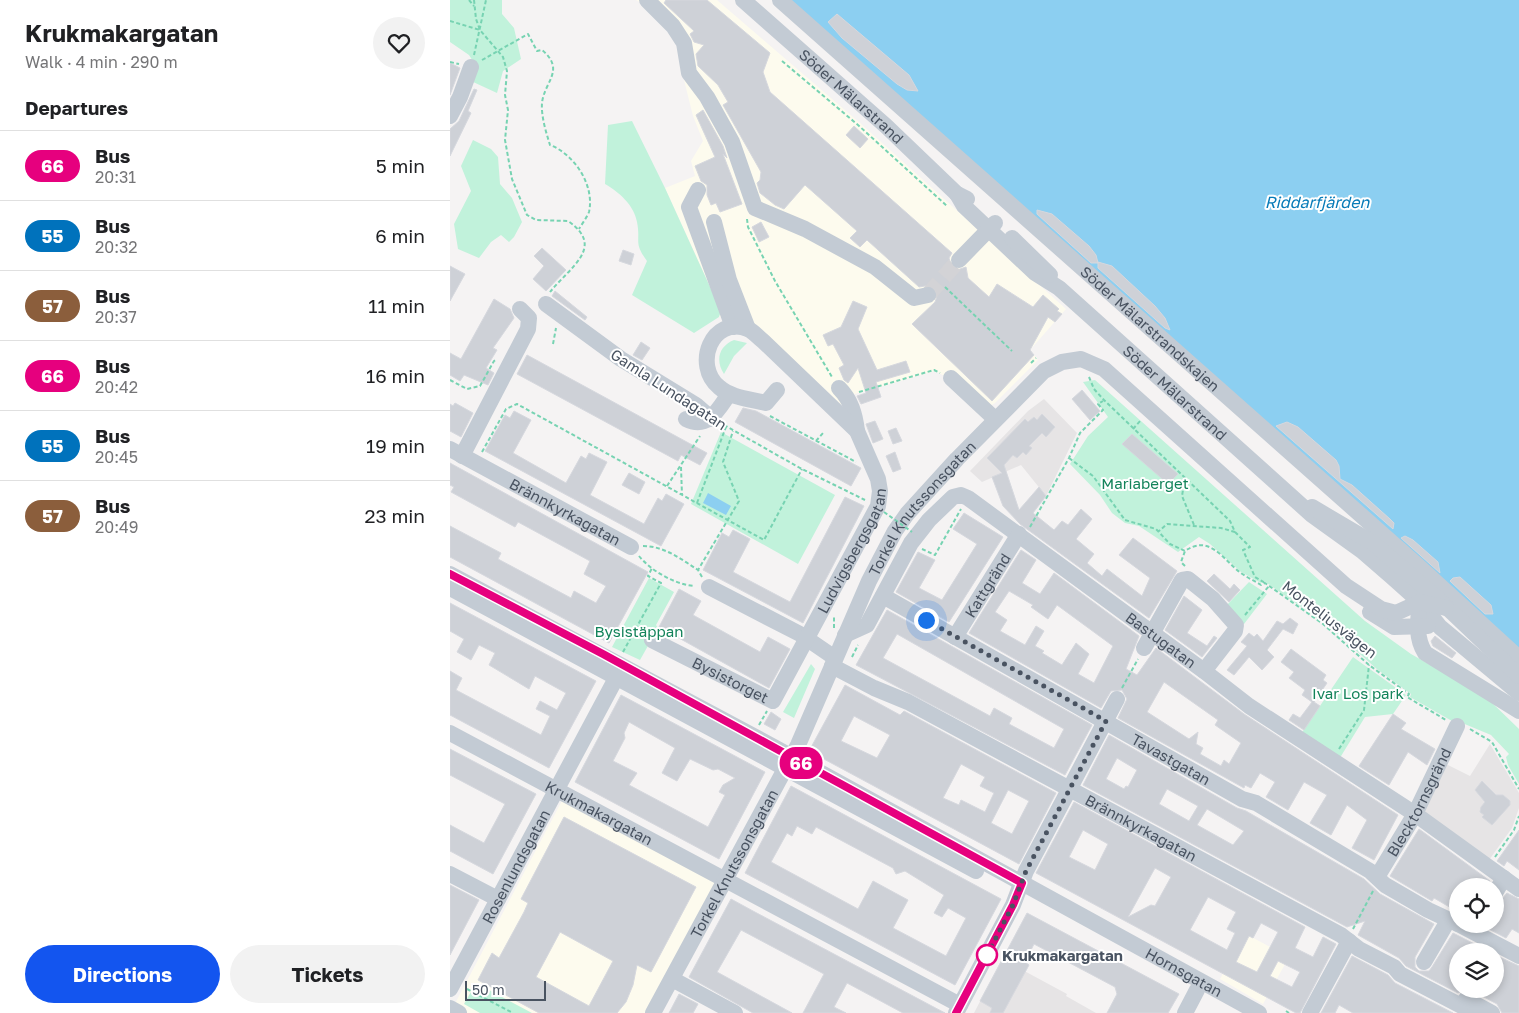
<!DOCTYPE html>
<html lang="en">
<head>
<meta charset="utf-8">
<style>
  :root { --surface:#fff; --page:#f2f2f2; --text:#202124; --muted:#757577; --line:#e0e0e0; --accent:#1355ef }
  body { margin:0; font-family:"Golos Text",sans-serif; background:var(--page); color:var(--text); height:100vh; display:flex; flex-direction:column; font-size:19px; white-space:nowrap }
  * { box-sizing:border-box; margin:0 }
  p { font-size:16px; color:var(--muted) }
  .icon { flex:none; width:28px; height:28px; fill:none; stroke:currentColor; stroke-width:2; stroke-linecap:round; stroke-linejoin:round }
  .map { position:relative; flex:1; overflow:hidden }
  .details { display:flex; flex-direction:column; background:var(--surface); width:450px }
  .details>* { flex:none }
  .badge { padding:0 10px; border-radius:16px; font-size:18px; line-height:32px }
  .controls { position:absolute; left:999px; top:878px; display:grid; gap:10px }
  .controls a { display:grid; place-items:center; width:55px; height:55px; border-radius:50%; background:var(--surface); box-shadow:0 2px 8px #0003; font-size:25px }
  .scale { position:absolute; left:15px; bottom:12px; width:81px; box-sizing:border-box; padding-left:5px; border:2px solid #495361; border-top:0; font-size:14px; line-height:18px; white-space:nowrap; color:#495361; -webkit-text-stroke:4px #fff; paint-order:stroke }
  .you { position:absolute; width:25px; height:25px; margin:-12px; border:4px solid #fff; border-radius:50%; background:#1a73e8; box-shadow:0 0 0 8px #1a73e833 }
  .map>.badge { position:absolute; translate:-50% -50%; box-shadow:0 0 0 2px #fff }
  h2 { padding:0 25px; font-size:19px; line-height:45px }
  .round { display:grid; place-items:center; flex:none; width:52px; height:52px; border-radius:26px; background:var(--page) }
  .overview { display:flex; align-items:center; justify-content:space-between; height:85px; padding:0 25px }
  h1 { font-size:24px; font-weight:700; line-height:38px }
  .primary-button { display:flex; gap:10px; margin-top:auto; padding:10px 25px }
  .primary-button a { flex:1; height:58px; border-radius:30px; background:var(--accent); color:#fff; font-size:20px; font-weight:700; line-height:58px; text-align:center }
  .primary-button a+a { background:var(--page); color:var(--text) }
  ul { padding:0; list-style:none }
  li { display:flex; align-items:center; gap:15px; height:70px; padding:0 25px; border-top:1px solid var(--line) }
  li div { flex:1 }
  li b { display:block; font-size:19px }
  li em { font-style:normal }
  li .badge { min-width:55px; font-weight:700; text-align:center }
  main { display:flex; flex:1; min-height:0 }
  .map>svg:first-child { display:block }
  .commercial { fill:#fdfbee }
  .education { fill:#e6e4e5 }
  .green { fill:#c1f2db }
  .water { fill:#8ccff1 }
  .building { fill:#ced1d7; stroke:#d6d8de; fill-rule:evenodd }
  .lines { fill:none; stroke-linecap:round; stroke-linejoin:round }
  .minor-tunnel { stroke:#d3d3d6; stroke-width:16; stroke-dasharray:16 8; stroke-linecap:butt }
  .path { stroke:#77d3b2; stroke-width:2; stroke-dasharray:4 2.5; stroke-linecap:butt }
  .minor { stroke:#c3cbd4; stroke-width:16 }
  .path-bridge { stroke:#77d3b2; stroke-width:2; stroke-dasharray:4 2.5; stroke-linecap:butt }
  .line-casing { stroke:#fff; stroke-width:11 }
  .line { stroke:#e6007e; stroke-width:8 }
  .walk { stroke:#495361; stroke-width:5; stroke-dasharray:0 9 }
  .stop-dot { fill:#fff; stroke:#e6007e; stroke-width:2.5 }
  .labels { text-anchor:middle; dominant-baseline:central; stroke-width:4; stroke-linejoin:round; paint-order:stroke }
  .street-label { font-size:15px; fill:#495361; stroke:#fff }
  .park-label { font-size:15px; fill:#13835a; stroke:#fff }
  .stop-label { font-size:15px; font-weight:bold; fill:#495361; stroke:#fff; text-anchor:start }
  .water-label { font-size:16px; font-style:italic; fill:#067bb8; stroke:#fff }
</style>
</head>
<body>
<main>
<section class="details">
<div class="overview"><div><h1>Krukmakargatan</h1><p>Walk · 4 min · 290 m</p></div><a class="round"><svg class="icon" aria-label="heart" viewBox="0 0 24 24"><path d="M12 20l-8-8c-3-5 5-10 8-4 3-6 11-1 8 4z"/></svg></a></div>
<h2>Departures</h2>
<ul>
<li><span class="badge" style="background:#e6007e;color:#fff">66</span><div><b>Bus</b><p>20:31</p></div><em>5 min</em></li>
<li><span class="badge" style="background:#0072bc;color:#fff">55</span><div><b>Bus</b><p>20:32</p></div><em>6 min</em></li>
<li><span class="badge" style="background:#8b5e3c;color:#fff">57</span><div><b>Bus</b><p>20:37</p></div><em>11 min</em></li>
<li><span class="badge" style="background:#e6007e;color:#fff">66</span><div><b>Bus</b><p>20:42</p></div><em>16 min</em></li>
<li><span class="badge" style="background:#0072bc;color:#fff">55</span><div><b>Bus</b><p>20:45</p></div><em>19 min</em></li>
<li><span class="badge" style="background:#8b5e3c;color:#fff">57</span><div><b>Bus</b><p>20:49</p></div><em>23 min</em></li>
</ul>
<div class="primary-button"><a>Directions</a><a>Tickets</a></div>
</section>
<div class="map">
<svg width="1069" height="1013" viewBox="0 0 1069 1013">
  <rect width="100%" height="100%" fill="#f5f3f3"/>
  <path class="commercial" d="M186 0H267L410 123 616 309 580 350 588 360 545 403 534 410 500 379 485 371 398 396 396 409 307 325 287 317H269L271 311 215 188 245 176 241 161 253 141 243 116 234 80 233 51 210 14Z
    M115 795 274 879 203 1013H0Z
    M794 933 839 957 813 1004 770 979Z"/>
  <path class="education" d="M594 399 627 433 596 496 571 465 532 482 520 471 578 411Z
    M1040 744 1069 793V808L1062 828 1039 860 975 815 974 807 994 763 1020 776Z
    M552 959 617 994 616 996 646 1013H524Z"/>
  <path class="green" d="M0 0H52V14L64 28 71 59 53 71 47 93 21 81 26 66 19 55 0 42Z
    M182 121 215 188 271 311 269 317 244 333 182 295 197 261C183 242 191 242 187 222 184 205 169 192 155 184L158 125Z
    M23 140 41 149 48 157 50 184 62 198 72 222 64 237 59 242 51 235 41 242 29 258 8 249 4 224 21 191 11 166Z
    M284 340 297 343 284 356 274 374C265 360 269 346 284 340Z
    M645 380 915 621 961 654 1035 696 1069 729V784L1058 765 1056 757 1059 754 1041 735 1005 720 1002 721 960 697 961 694 928 670 876 624 878 622 873 618 870 620 814 581 811 583 791 572 760 544 749 537 728 552 689 526 675 523 662 513 650 495 620 464 638 436 658 417 633 382Z
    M271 432 385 495 348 564 241 504Z
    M199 578 224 592 206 625 208 628 190 660 162 647Z
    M799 582 817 594 794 624 776 606Z
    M903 657 956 695 943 714 915 717 888 761 849 737Z
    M361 664 365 669 344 718 333 712Z
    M26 983 82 1013H30L14 1004Z"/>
  <path class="water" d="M336 0H1069V652Z
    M258 493 281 506 276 515 253 503Z"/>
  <path class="building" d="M216 0H257L320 53 313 72 320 92 502 253 499 258 502 267 507 270 516 267 518 278 539 297 547 284 583 307 593 295 609 309 607 311 612 314 605 322 598 317 580 350 584 355 542 401 462 324 485 302 488 293 485 288 481 285 469 287 417 240 410 247 400 238 407 231 355 185 334 209 325 205 310 193 307 183 310 180 311 172 273 105 278 102 268 85 248 66 246 54 254 45 244 42 240 34 244 31 214 3Z
    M387 14 459 75 468 91 457 90 447 84 392 38 378 22Z
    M0 63 10 68 0 95Z
    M24 89 27 90 18 111 21 113 0 156V129L9 121Z
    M253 110 273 146 277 158 273 154 292 204 270 212 266 203 261 205 257 195V185L251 181 245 166 265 157 246 115Z
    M404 126 418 139 410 148 396 135Z
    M587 210 602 214 639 246 646 255 648 263H641L587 214Z
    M311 222 319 237 309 242 302 227Z
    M92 248 116 270 96 291 83 279 94 266 84 256Z
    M173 250 184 254 181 265 169 261Z
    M648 262 662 266 705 306 715 318 720 330 715 328 648 268Z
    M0 266 15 274 0 301Z
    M105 291 137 317 135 320 102 296Z
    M44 299 60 309 64 318 43 348 47 350 36 368 44 373 38 385 14 375 10 381 0 375V353L11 359Z
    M403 301 417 307 408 329 427 370 456 361 460 372 426 382 431 397 411 404 407 396 416 393 408 368 398 383 394 380 389 368 394 365 383 344 378 346 373 335 391 327Z
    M191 342 200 348 192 360 183 355Z
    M77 355 257 453 250 465 231 455 228 461 67 374Z
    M632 390 650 411 640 420 622 399Z
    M5 403 23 413 11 437 0 431V404L3 406Z
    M293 408 306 411 411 468 401 486 285 422Z
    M64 411 81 420 63 453 116 483 131 456 136 459 139 453 157 462 140 495 194 524 208 498 212 501 216 494 234 504 211 546 35 451 55 415 60 418Z
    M592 414 605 427 596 437 592 433 579 446 582 448 576 455 573 452 567 458 563 455 554 465 569 510 589 487 596 496 583 513 604 530 612 521 618 525 631 509 642 519 626 539 644 554 637 563 652 576 657 569 692 596 700 578 669 555 683 538 727 571 699 618 570 524 553 506 542 477 552 473 537 458 575 419 578 422 584 417 587 420Z
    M425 421 433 439 423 443 416 424Z
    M837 422 848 427 886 460 889 466 890 479 902 485 940 519 944 523 943 529 826 426Z
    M446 428 452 441 443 444 438 431Z
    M682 434 728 474 718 484 672 444Z
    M445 452 451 469 443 472 436 456Z
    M0 463 198 572 159 643 0 557V526L51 553 48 559 121 598 124 591 146 603 156 586 134 574 140 561 68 522 65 527 1 492 4 487 0 485Z
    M179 473 195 482 189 494 172 485Z
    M395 497 414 506 353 623 253 570 272 533 279 537 283 530 300 539 283 572 340 602Z
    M514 513 553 537 499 622 446 592 468 552 485 560 469 588 492 600 527 544 503 529Z
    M955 536 963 540 988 562 990 573 951 538Z
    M571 550 586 560 572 583 590 594 604 573 689 636 676 669 687 675 706 648 794 714 948 815 924 860 902 848 917 820 897 805 881 835 860 823 877 795 854 782 838 810 816 797 825 782 810 773 801 788 795 785 794 788 668 718 677 699 672 690 661 691 651 708 519 633ZM559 591 583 605 581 607 598 619 607 605 663 646 644 683 628 674 639 654 626 643 612 665 592 653 594 651 585 646 594 631 586 626 575 645 550 631 557 620 545 612ZM714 682 768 720 765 725 791 743 779 764 774 760 771 766 750 754 753 748 746 744 748 732 739 739 697 712Z
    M764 574 780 589 784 584 790 590 779 602 757 581Z
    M1010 577 1041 605 1043 614H1035L1000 581 1003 578Z
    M229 589 251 601 243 615 310 652 318 637 340 649 319 688 209 627Z
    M734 596 752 610 737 633 757 646 764 636 767 638 752 657 715 630Z
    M0 603 146 681 99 768 0 715V671L12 678 6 690 91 735 100 716 86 709 90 701 107 710 116 693 85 676 79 689 39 665 45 653 29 645 21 660 7 652 14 639 0 631Z
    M437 610 642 725 615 775 406 665ZM447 634 614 729 604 748 559 724 562 718 544 708 540 716 433 658Z
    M840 618 848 624 843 634 833 629 817 650 824 657 812 670 799 657 784 675 777 670 797 646 791 642 799 633 804 637 807 634 813 641 827 621 833 624Z
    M985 636 1006 653 1002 658 983 646 981 641Z
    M841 649 876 675 873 680 877 683 864 702 870 706 854 730 839 720 843 714 850 718 862 702 852 695 855 690 839 678 844 672 831 662Z
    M395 685 450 715 454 711 606 793 569 864 359 751ZM404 716 440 735 427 758 391 741ZM511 764 535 777 530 786 544 793 535 812 511 800 509 805 493 798ZM558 790 579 801 562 834 541 823Z
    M171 695 315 772 269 859 125 782ZM179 722 225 748 212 773 227 781 240 759 263 770 268 769 285 778 273 785 269 792 275 795 258 827 179 785 187 773 163 761 175 738 174 733Z
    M321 712 331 719 325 730 314 724Z
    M943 714 956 723 951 729 985 749 977 765 958 752 939 785 909 766Z
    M659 735 787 808 796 811 914 879 930 894 984 924 965 957V967L969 971H979L982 967 1003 933 1038 951H1008V989H1045V955L1069 966V1013H1052L1047 1004 1021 990 1015 989 1008 993 956 966 949 958 908 935 915 921 897 927 633 785ZM667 758 687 770 678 787 676 786 674 789 656 779ZM717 789 748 806 739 821 709 804ZM757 809 794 831 783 845 747 825Z
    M0 749 86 794 43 874 0 851V825L34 843 55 804 0 775Z
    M1032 781 1046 795H1053L1060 801V805L1042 825 1032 817 1034 815 1030 812 1031 807 1035 802 1025 790Z
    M341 786 551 899 505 985 295 873ZM347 826 362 834 366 827 443 868 446 874 455 871 494 895 484 913 492 917 498 908 516 918 496 956 443 928 458 900 423 881 408 909 321 862 337 833 342 836Z
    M624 802 855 927 845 948 863 957 873 937 886 944 850 1013H846L586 873ZM633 830 658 844 645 870 619 857ZM705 868 721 877 705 906 701 905 678 917ZM758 897 786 912 777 929 785 933 777 950 740 930ZM811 923 828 932 807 972 786 962 799 936 803 938ZM828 961 850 972 842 987 820 976Z
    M114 817 246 887 201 972 187 965 183 985 176 1002 167 1013H89L28 980 42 953 49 958 74 912 78 903 71 899ZM110 932 163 961 139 1006 86 977Z
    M969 829 1040 881 1037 886H1008V912L984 898 982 901 940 876Z
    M1069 830V870L1057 861 1054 866 1047 861Z
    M0 885 29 900 0 955Z
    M1057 893 1069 899V933L1062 929 1056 938 1033 926 1035 924H1045V907Z
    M281 899 303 911 495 1013H453L397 983 384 1007 396 1013H353L374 974 291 930 267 972 342 1013H303L239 977Z
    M577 913 729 994 718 1013H657L667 994 665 987 584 944 575 962 579 965 553 1013H540L542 1008 530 1001Z
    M902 956 938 975 945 983 1003 1013H903L889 1005 885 1013H871Z
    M229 994 248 1004 243 1013H219Z"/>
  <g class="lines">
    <path class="minor-tunnel" d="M478 295 509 260"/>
    <path class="path" d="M19 0 24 6
      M24 0 26 19 30 30 53 57 57 71 55 95 58 110 55 140 62 179 77 215 86 220 118 221C156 247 120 267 100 292
      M0 21 30 30
      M24 55 36 0
      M32 60 78 34 87 51 92 50C116 70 94 82 92 103 91 116 96 132 100 145 124 154 145 185 139 212 137 217 132 224 129 229
      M332 61 408 125 497 206
      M0 62 9 64
      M297 219 298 227 325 281 382 377
      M495 287 562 351
      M103 344 106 328
      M581 363 586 358
      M639 377 644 389 654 400 780 521 785 532 771 528 717 524 709 531
      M0 380 17 389 30 386 44 361 47 359
      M409 392 484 370 490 373
      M320 416 406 462
      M274 425 350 468 415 500
      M683 429 691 420
      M366 441 373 433
      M32 452 56 409 67 404 314 540 352 469
      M619 458 643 476 675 520 706 529 720 544 735 551C758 535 771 556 787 570 794 576 803 580 811 585L815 583 873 624 919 665 959 694 957 697 996 720
      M231 467 232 495
      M735 478 732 496 744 525
      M217 486 250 436
      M247 503 276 427
      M580 527 619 458 630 433 653 410 648 404 653 401
      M785 532 800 547 793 550 805 577 815 583
      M193 546C214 546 231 559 248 570
      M472 549 485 555 511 509
      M189 556C201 571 226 585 245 586
      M735 566 731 562 735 551
      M252 577 248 570 289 501 273 462 283 431
      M795 615 819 586
      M384 628V617
      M173 652 211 583 198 576 202 568
      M402 657 408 645
      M672 688 688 659
      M309 725 317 711
      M1020 729 1042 742 1069 789
      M889 749 914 710 919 665
      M1045 857 1064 830 1069 816
      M903 929 923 891
      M17 989 63 1013
      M836 1011 839 1013"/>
    <g class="minor">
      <path d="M197 0 223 26 234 43 239 73 257 97 282 142 305 208 355 229 425 267 464 298 478 295"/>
      <path id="s1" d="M293 0 436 126 507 194 517 199"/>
      <path id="s2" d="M330 0 966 564 1069 658"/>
      <path d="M0 116 10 97 21 67"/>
      <path d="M248 190 239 207 283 327"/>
      <path id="s3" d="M507 194 514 206 585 273 609 288 862 515 912 551 942 577 970 602 990 627 1069 693"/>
      <path d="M264 222 279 280 298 329"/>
      <path d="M562 238 600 275"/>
      <path d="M509 260 545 223"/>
      <path d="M96 304 171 359 246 405 262 419"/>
      <path d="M501 378 545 419"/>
      <path d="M389 388C401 400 405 414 407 431"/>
      <path d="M236 419C258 430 268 410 279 394"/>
      <path id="s4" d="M0 449 181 547"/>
      <path d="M12 456 78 329 79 318 70 309"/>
      <path d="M862 507 923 543 987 598 1069 676"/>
      <path id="s5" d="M0 574 324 747 809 1013"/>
      <path d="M259 587 350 634 385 658"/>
      <path d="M0 588 526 871"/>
      <path id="s6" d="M433 596 792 799 806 803 920 871 935 885 978 910 1008 924"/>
      <path d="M970 602C968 620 965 637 975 653L1069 711"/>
      <path d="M920 612 944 627 978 626"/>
      <path id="s7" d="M395 635 417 625 461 543 479 520 503 497 511 495 518 498 754 671 799 706 965 814 1069 889"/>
      <path id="s8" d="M505 637 569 534"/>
      <path id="s9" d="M202 640 323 701 428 506 430 491 428 479 407 431 313 341C308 337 303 331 298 329 261 315 243 366 269 387 281 398 301 399 316 403L327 390"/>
      <path d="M694 648 732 580 738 579 763 599 786 625 785 631 754 671"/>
      <path id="s10" d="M382 666 424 688 458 702 891 935 909 949 944 967 950 974 1025 1013"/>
      <path id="s11" d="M0 733 510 1005"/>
      <path d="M0 874 48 899"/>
      <path id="s12" d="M927 877 965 814 1007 726"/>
      <path d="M1045 893 1054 878"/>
      <path d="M1008 924 1069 956"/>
      <path d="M974 962 999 919"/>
      <path d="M222 979 285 1013"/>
      <path id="s13" d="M0 989 172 667"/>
      <path d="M1016 999 1042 1013"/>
      <path d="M0 1008 9 1013"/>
      <path id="s14" d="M203 1013 348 745 419 581 445 531 457 514 507 459 594 371 612 362 631 359 654 369 896 586 931 609 946 613 970 602 996 608"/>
      <path d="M506 1013 563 905 576 871 667 699"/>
      <path d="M735 1013 747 990"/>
      <path d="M860 1013 899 941"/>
    </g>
    <path class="path-bridge" d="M434 512 462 532"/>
  </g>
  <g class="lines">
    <defs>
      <path id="line" d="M0 574 153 654 572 883 563 905 506 1013"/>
    </defs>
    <use href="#line" class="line-casing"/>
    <use href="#line" class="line"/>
    <path class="walk" d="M476 620 656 721 576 871 563 905 537 955"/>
  </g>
  <circle class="stop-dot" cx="537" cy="955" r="10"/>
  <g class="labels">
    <g class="street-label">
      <text stroke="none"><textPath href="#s1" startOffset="145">Söder Mälarstrand</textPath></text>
      <text stroke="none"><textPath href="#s2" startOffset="495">Söder Mälarstrandskajen</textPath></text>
      <text transform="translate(219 389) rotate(33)">Gamla Lundagatan</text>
      <text stroke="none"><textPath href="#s3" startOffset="296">Söder Mälarstrand</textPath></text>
      <text stroke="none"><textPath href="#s14" startOffset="574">Torkel Knutssonsgatan</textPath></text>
      <text stroke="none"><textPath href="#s4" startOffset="131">Brännkyrkagatan</textPath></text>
      <text stroke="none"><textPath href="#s9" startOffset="306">Ludvigsbergsgatan</textPath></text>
      <text stroke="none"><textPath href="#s8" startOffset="61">Kattgränd</textPath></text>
      <text transform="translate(880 619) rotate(38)">Monteliusvägen</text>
      <text stroke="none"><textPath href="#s7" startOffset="435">Bastugatan</textPath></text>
      <text stroke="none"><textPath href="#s9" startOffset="88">Bysistorget</textPath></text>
      <text stroke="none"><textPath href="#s6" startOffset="331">Tavastgatan</textPath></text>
      <text stroke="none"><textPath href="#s12" startOffset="86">Blecktornsgränd</textPath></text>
      <text stroke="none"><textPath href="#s11" startOffset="169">Krukmakargatan</textPath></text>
      <text stroke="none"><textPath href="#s10" startOffset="349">Brännkyrkagatan</textPath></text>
      <text stroke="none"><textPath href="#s14" startOffset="170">Torkel Knutssonsgatan</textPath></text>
      <text stroke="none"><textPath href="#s13" startOffset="139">Rosenlundsgatan</textPath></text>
      <text stroke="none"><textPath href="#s5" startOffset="835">Hornsgatan</textPath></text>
    </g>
    <g class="park-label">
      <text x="695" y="483">Mariaberget</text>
      <text x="189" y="631">Bysistäppan</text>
      <text x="908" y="693">Ivar Los park</text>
    </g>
    <g class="stop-label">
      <text x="552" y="955">Krukmakargatan</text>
    </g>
    <g class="water-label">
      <text x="867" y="202">Riddarfjärden</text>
    </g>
  </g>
</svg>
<div class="controls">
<a><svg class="icon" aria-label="locate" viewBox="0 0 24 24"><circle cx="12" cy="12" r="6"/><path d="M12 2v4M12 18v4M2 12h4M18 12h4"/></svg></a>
<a><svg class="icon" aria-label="layers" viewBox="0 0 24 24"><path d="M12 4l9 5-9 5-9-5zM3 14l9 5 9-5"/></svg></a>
</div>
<div class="scale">50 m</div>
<div class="you" style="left:476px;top:620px"></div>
<b class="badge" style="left:351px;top:763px;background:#e6007e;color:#fff">66</b>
</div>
</main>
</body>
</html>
